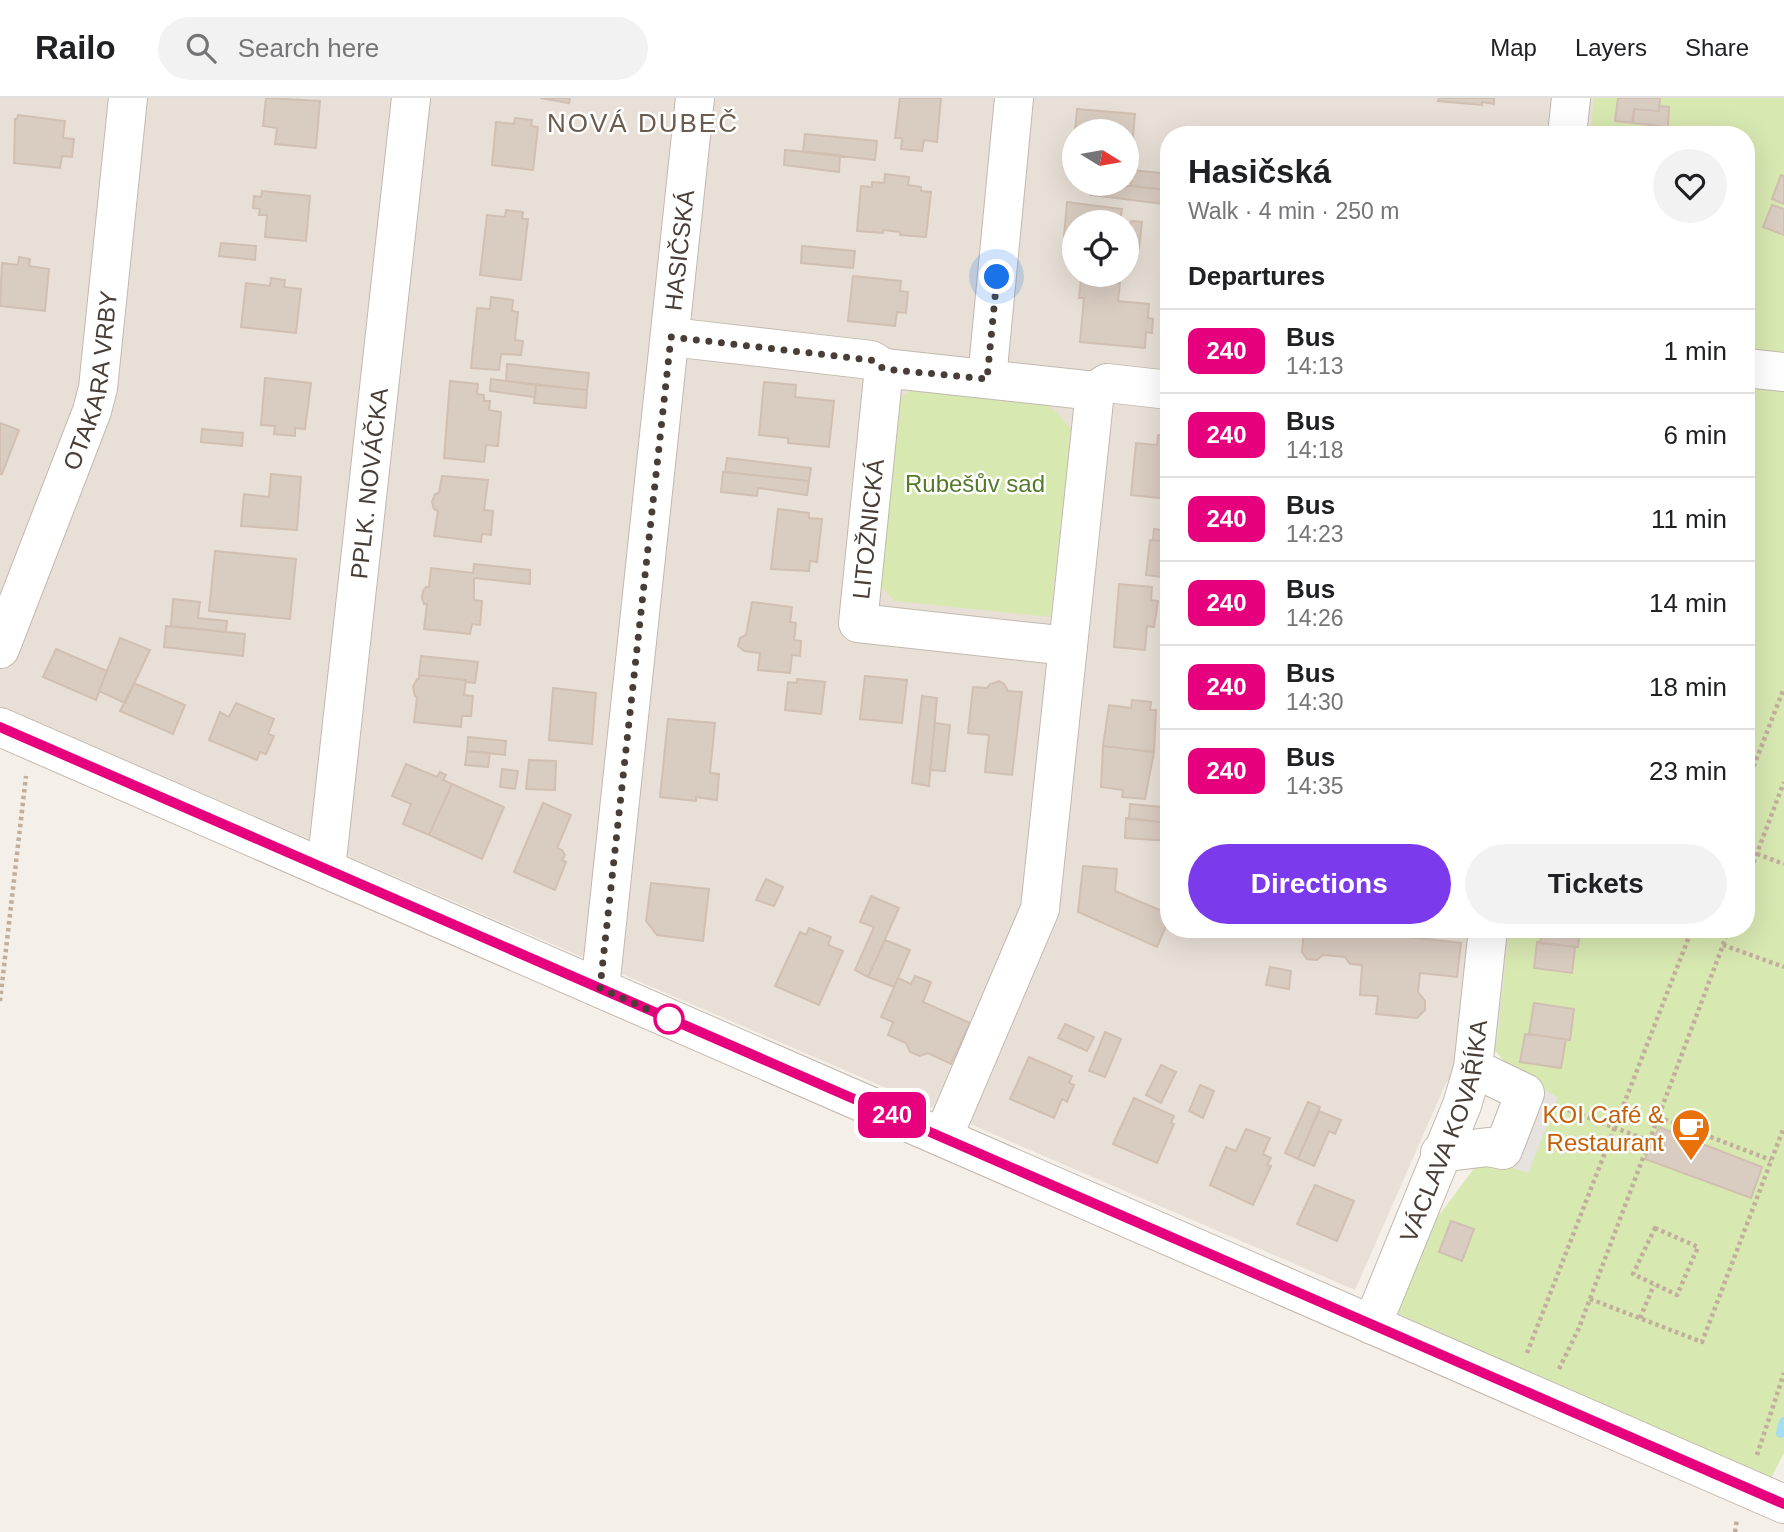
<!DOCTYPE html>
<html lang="en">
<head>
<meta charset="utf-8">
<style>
  :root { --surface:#fff; --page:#f2f2f2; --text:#202124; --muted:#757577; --line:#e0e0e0; --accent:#7c3aed }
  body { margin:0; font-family:Arial,sans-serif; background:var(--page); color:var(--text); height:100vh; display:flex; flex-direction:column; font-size:26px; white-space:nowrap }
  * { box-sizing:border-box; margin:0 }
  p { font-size:23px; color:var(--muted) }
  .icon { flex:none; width:38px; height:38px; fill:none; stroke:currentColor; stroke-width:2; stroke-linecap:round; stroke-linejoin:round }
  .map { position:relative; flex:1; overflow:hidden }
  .side { position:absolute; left:1160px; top:28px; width:595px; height:812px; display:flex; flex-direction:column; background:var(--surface); border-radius:28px; box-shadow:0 7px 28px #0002 }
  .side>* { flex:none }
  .badge { padding:0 14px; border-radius:10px; font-size:24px; line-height:46px }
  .needle { width:46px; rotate:101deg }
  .controls { position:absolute; left:1062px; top:21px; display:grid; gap:14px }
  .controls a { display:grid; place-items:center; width:77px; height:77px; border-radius:50%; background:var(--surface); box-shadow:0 7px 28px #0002; font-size:35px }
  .you { position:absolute; width:35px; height:35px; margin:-18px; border:5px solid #fff; border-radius:50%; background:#1a73e8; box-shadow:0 0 0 10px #1a73e833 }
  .map>.badge { position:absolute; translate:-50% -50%; box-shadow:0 0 0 4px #fff }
  h2 { padding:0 28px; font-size:26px; line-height:63px }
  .round { display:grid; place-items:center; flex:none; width:74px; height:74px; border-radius:37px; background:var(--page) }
  .summary { display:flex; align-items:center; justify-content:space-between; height:119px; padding:0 28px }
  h1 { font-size:33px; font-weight:700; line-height:52px }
  .primary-button { display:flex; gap:14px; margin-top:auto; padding:14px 28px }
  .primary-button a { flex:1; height:80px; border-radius:42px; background:var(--accent); color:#fff; font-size:28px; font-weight:700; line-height:80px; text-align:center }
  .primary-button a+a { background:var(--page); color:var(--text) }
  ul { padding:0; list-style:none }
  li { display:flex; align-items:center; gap:21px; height:84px; padding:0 28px; border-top:2px solid var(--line) }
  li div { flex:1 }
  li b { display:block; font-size:26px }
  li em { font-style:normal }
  li .badge { min-width:77px; font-weight:700; text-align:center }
  header { display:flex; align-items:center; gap:42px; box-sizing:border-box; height:98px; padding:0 35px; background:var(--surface); border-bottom:2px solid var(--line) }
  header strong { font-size:33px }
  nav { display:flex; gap:38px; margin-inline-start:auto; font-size:24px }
  .search { width:490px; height:63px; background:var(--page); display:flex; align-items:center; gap:18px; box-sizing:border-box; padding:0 24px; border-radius:38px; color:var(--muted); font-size:26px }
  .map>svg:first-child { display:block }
  .residential { fill:#e8e0d6; fill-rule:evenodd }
  .green { fill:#d8e8b1 }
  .parking { fill:#e5e2e0 }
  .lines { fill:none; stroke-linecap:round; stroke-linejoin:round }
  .stream { stroke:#a5ddf1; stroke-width:10 }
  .building { fill:#d9ccc1; stroke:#d1bfb1; stroke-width:2 }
  .minor-casing { stroke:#c3b8ae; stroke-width:40 }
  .path { stroke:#c2ae9c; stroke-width:4.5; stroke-dasharray:3.5 3.5; stroke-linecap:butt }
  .minor { stroke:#fff; stroke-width:38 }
  .line-casing { stroke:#fff; stroke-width:16 }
  .line { stroke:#e6007e; stroke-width:10 }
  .walk { stroke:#483e37; stroke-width:7; stroke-dasharray:0 12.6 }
  .stop-dot { fill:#fff; stroke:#e6007e; stroke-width:3.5 }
  .labels { text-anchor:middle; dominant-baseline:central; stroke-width:5; stroke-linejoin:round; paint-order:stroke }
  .street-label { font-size:24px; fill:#483e37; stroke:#fff }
  .park-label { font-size:24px; fill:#547a29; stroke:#fff }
  .food-label { font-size:24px; fill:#c56008; stroke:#fff; text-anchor:end }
  .neighbourhood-label { font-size:26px; letter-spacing:2px; fill:#6a5b4e; stroke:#fff }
</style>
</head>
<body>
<header>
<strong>Railo</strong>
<div class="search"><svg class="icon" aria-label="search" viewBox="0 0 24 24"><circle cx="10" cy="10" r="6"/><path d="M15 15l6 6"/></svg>Search here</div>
<nav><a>Map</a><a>Layers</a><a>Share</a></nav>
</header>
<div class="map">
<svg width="1784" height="1434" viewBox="0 0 1784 1434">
  <rect width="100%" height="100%" fill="#f4efe8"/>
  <path class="residential" d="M0 0H1784L1746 37H1169V831H1627L1559 998 1488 944 1446 985 1355 1192 0 608ZM1074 33H1127V86H1074ZM1074 124H1127V177H1074Z"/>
  <path class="green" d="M1594 0H1784V263L1747 258 1746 37H1590Z
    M923 282 1041 298 1072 331 1050 519 895 503 877 485 891 308Z
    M1747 282 1784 286V1355L1770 1382 1398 1216 1434 1124 1482 1060 1558 1000 1511 972 1488 944 1497 945 1509 831H1746Z"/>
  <path class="parking" d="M1511 972 1558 1000 1528 1075 1482 1060 1510 1014Z"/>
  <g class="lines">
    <path class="stream" d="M1781 1335 1784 1324"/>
  </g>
  <path class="building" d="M266 0 320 3 316 50 275 46 277 30 263 28Z
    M540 0H570L569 5Z
    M900 0H941L937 44 924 42 922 53 901 51 902 40H895Z
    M1439 0H1494V6L1482 4V7L1438 3Z
    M1618 0H1660L1659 13 1634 11 1633 25 1615 23Z
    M1659 8 1669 9 1668 29 1632 25 1634 11 1659 13Z
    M1077 11 1135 16 1131 62 1127 61V33H1075Z
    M18 17 65 23 63 40 74 41 72 59 62 58 60 70 14 65 15 21H17Z
    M515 20 532 22 531 28 538 29 533 72 492 67 496 24 514 26Z
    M805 36 877 43 875 62 803 54Z
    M785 52 840 57 839 74 784 67Z
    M1132 72 1169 76 1167 92 1131 88Z
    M885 76 909 79 908 87 921 89V93L931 94 926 139 900 137V134L883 132V135L857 133 861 88 872 89V84L884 85Z
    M1781 77 1784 78V106L1772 101Z
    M1092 86H1111L1167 92 1163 106 1091 97Z
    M262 93 310 98 306 143 265 139 267 117H259L260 111 253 110 254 98 261 99Z
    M1067 104 1122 111 1120 124H1074V153H1069L1071 139 1064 138Z
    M1772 107 1784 111V137L1763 129Z
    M506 112 523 114 522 121H528L521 182 480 177 487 117 505 119Z
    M1131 123 1142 124 1139 150 1133 149 1132 157 1127 156V130H1130Z
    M221 145 256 148 255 162 219 158Z
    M802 148 855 153 853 170 801 165Z
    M19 159 30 161 29 168 49 171 45 213 0 208 2 165 18 167Z
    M853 178 901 183 900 193 908 194 906 215 897 214 895 228 848 223Z
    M271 180 285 182 284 189 301 191 296 235 241 229 246 185 270 188Z
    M1081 181 1120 185 1118 203 1149 206 1148 220 1153 221 1152 235 1146 234 1145 250 1080 244 1084 200H1079Z
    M491 199 513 202 512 213 518 214 515 242 523 243 521 257 501 256 499 272 471 270 477 210 490 211Z
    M507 266 589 275 587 292 506 283Z
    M265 280 311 285 305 331 295 330V338L274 336 275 328 261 327Z
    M491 281 536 287 535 299 490 293Z
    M450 283 478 286 477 296 484 297V303H490L489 312 501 314 498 348 486 347 484 364 444 360Z
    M764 284 796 287 795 299 834 303 829 349 788 345V340L759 337Z
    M536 287 587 292 586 310 534 305Z
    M0 325 19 332 2 376H0Z
    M202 331 243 335 242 348 201 344Z
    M1158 337 1169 338V401L1131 397 1136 345 1157 347Z
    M727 360 811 370 809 383 725 374Z
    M723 374 809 383 807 397 758 390 757 398 721 394Z
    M271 376 301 379 297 432 241 428 244 396 269 399Z
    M442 378 488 382 484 412 493 413 491 437 482 436 481 444 434 438 438 413 434 411 432 404 435 396 439 395Z
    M778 411 809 415V420L822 421 817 464 810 463 809 473 771 471Z
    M1154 431 1169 433V444L1153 442Z
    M1150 442 1169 444V480L1146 477Z
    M215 453 296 461 290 521 209 513Z
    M474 466 530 472V486L474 480V502L482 503 480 527 472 526 470 536 424 531 427 506H424L422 500 423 493 426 489H429L431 470 473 475Z
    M1119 486 1152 489 1151 502 1158 503 1154 529 1147 528 1145 552 1114 549Z
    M173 501 200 504 198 520 227 523 226 534 171 528Z
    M752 504 792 509 790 524 796 525 794 542 801 543 800 558 792 557 790 575 758 572 760 555 744 553 738 548 740 540 746 537Z
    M166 528 245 536 243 558 164 549Z
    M120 540 150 552 125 605 99 593Z
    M56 551 107 573 96 602 43 579Z
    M421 558 478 564 475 585 466 584V582L419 577Z
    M419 577 466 582 464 597 473 598 471 618H462L461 629 414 624 417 599 415 598 413 589 417 581H419Z
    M865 578 907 582 902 625 860 621Z
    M797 581 825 584 821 616 785 612 788 584 797 585Z
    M999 583 1004 586 1008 593 1022 594 1012 677 985 674 989 637 968 635 973 589 987 590 990 586Z
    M134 585 185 607 173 636 120 613Z
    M553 590 596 595 592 646 549 642Z
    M922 598 937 600 929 688 912 685Z
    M1132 602 1151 604 1150 612H1156L1154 654 1103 648 1109 607 1131 610Z
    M236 605 274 621 268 636 274 638 266 656 260 654 257 662 209 642 220 614 229 619Z
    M668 621 715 625 710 675 719 676 717 702 696 699V703L660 699Z
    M935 625 950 627 945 673 930 672Z
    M468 639 506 643 505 657 467 653Z
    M1103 648 1154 654 1145 701 1122 699 1123 692 1101 689Z
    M467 653 490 655 488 669 465 667Z
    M529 662 556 663 555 692 526 691Z
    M406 666 437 679 440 674 446 677 443 682 452 686 429 737 403 726 411 706 392 698Z
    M502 671 518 673 515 691 500 689Z
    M452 686 504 709 482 761 429 737Z
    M543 705 571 717 557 750 562 752 565 757 562 762 566 764 555 792 514 774Z
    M1130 706 1161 709V712L1169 713V725L1129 721Z
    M1126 720 1169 725V743L1125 740Z
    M1083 768 1117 771 1115 793 1169 816V821L1157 849 1078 814Z
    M766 781 783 789 774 808 756 802Z
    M651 785 709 791 703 843 657 837 646 823Z
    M871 798 899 810 868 879 855 872 874 829 860 824Z
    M809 830 831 839 828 847 843 853 819 907 775 888 800 834 806 837Z
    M1304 831H1337L1461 845 1457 879 1420 875 1418 894 1425 903V912L1417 920 1376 916 1378 898 1360 897 1362 867 1350 866 1345 859 1323 857 1317 862 1307 861 1302 854Z
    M1351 831H1416L1415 840Z
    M1542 831H1580L1578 849 1540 845Z
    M885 842 910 852 894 889 868 879Z
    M1537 844 1575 849 1572 875 1534 870Z
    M1270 869 1291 873 1289 891 1266 887Z
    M915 878 931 884 923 904 970 925 951 966 928 955 920 958 910 954 906 945 888 937 893 924 881 919 898 880 911 886Z
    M1534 905 1574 911 1570 942 1529 936Z
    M1065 926 1094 939 1087 953 1058 940Z
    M1105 934 1121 941 1105 979 1089 973Z
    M1525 936 1566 941 1561 970 1520 964Z
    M1029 959 1072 978 1069 985 1074 987 1067 1004 1062 1001 1054 1020 1010 1001Z
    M1161 967 1176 974 1161 1005 1146 997Z
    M1200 987 1214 993 1203 1020 1189 1013Z
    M1134 1000 1174 1018 1171 1025 1174 1026 1157 1065 1113 1046Z
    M1308 1004 1320 1009 1298 1061 1285 1055Z
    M1319 1013 1341 1022 1335 1036 1329 1033 1314 1068 1298 1061Z
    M1659 1029 1762 1069 1751 1100 1645 1061Z
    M1246 1031 1270 1040 1263 1056 1271 1060 1267 1067 1271 1068 1253 1107 1210 1087 1226 1049 1236 1053Z
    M1315 1087 1354 1103 1337 1143 1297 1126Z
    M1451 1123 1474 1131 1462 1163 1439 1154Z"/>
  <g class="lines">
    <defs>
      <g id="minor">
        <path d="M1567 37 1571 0"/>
        <path d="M671 239 871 262 884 270"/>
        <path d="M884 270 1095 293 1068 548 858 525Z"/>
        <path d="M1746 270 1784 274"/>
        <path d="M987 281 1014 0"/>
        <path d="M1095 293 1107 285 1169 292"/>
        <path id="s1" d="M0 551 92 313 98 290 128 0"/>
        <path d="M0 629 1784 1406"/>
        <path id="s2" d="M326 771 411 0"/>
        <path id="s3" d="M600 890 695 0"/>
        <path d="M943 1039 1040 811 1068 548"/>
        <path d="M1440 1055 1488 1049 1503 1052 1525 995 1473 970"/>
        <path id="s4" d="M1372 1227 1462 1007 1473 970 1488 831"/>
      </g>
    </defs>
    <use href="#minor" class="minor-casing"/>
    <path class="path" d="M1746 688 1784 590
      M1757 756 1784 766
      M1746 784 1784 684
      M1723 847 1784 869
      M0 903 26 678
      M1555 1007 1650 1043
      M1658 1019 1771 1062
      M1655 1130 1698 1149 1677 1197 1633 1176Z
      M1590 1201 1702 1244 1784 1029
      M1640 1220 1654 1187
      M1527 1255 1692 831
      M1559 1271 1579 1230 1729 831
      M1757 1357 1784 1275
      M1735 1434 1737 1421"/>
    <use href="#minor" class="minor"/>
  </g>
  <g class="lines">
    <defs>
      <path id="line" d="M0 629 1784 1406"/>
    </defs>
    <use href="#line" class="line-casing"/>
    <use href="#line" class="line"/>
    <path class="walk" d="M669 921 600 890 671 239 871 262 884 271 987 281 997 179"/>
  </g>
  <defs>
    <symbol id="cafe-pin" viewBox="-11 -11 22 30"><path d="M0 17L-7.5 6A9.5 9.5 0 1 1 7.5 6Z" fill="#e8710a" stroke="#fff"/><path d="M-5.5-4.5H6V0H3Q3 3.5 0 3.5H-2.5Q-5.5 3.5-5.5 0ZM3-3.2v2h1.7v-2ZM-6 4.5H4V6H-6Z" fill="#fff"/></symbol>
  </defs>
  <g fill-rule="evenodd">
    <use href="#cafe-pin" x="1669" y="1008" width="44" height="60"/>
  </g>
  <circle class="stop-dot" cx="669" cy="921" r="14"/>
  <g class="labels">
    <g class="street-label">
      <text stroke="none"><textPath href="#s3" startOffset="742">HASIČSKÁ</textPath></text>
      <text stroke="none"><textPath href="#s1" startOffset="285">OTAKARA VRBY</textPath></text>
      <text stroke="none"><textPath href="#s2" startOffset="388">PPLK. NOVÁČKA</textPath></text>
      <text transform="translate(868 431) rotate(-84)">LITOŽNICKÁ</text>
      <text stroke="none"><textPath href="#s4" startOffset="208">VÁCLAVA KOVAŘÍKA</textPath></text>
    </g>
    <g class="park-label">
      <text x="975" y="385">Rubešův sad</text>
    </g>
    <g class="food-label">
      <text x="1664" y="1016">KOI Café &amp;<tspan x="1664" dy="28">Restaurant</tspan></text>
    </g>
    <g class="neighbourhood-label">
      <text x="643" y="25">NOVÁ DUBEČ</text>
    </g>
  </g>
</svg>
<div class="controls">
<a><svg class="needle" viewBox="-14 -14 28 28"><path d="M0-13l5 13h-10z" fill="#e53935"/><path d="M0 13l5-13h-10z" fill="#757577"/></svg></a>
<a><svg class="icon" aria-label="locate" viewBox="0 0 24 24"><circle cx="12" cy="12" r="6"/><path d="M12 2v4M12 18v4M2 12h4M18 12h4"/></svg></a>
</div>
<div class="you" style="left:997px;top:179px"></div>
<b class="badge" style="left:892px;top:1017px;background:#e6007e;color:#fff">240</b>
<section class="side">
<div class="summary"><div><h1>Hasičská</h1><p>Walk · 4 min · 250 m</p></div><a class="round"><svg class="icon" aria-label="heart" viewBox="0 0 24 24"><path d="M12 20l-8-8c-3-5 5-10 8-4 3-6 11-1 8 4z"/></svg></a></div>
<h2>Departures</h2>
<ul>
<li><span class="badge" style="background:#e6007e;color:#fff">240</span><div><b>Bus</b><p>14:13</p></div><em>1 min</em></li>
<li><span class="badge" style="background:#e6007e;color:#fff">240</span><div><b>Bus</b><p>14:18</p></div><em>6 min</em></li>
<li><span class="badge" style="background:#e6007e;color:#fff">240</span><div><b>Bus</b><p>14:23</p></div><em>11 min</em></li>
<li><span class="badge" style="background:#e6007e;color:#fff">240</span><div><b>Bus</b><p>14:26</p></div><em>14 min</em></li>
<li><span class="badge" style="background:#e6007e;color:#fff">240</span><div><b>Bus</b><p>14:30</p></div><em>18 min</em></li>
<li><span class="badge" style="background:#e6007e;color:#fff">240</span><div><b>Bus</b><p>14:35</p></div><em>23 min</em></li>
</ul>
<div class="primary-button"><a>Directions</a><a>Tickets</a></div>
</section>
</div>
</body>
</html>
